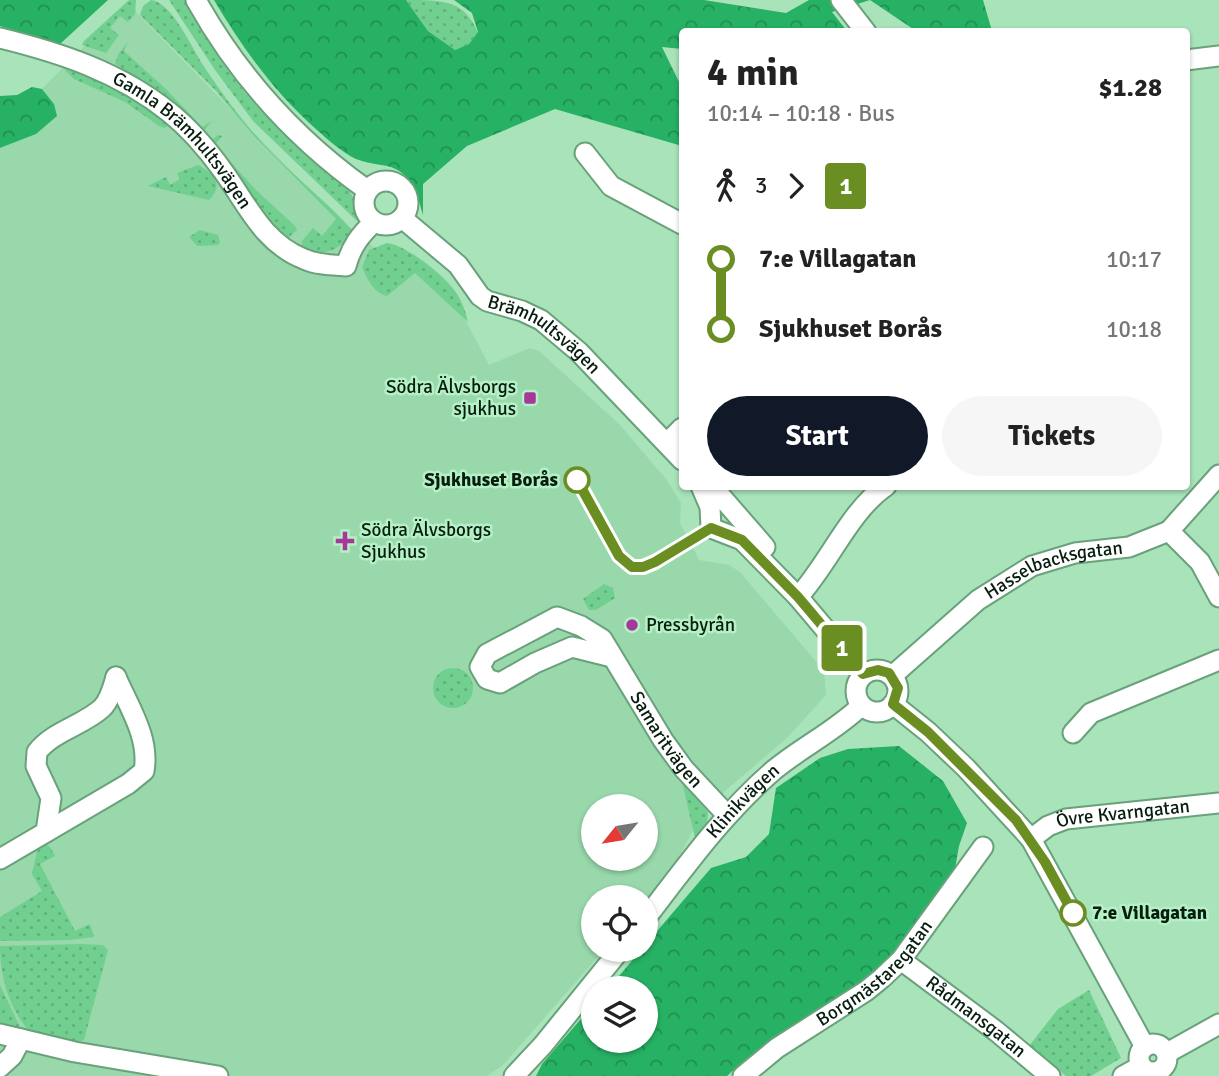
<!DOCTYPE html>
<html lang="en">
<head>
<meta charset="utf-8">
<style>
  :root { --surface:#fff; --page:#f6f6f6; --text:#222; --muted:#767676; --accent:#111827 }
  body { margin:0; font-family:Signika,sans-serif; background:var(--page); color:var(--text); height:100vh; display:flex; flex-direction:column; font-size:26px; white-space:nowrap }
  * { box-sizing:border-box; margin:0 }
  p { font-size:23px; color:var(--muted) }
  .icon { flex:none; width:38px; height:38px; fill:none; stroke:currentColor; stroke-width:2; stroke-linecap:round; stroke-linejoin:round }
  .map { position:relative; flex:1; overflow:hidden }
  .side { position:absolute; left:679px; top:28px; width:511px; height:462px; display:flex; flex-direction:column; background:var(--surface); border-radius:7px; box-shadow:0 2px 5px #0004 }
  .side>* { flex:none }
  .badge { padding:0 14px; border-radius:5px; font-size:24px; line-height:46px }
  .needle { width:46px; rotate:240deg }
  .tools { position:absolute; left:581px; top:794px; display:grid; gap:14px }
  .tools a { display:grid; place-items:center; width:77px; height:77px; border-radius:50%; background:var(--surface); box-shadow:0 2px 5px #0004; font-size:35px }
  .map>.badge { position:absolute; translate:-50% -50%; box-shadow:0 0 0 4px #fff }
  .legs { display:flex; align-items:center; gap:10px; height:77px; padding:0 28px; font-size:23px }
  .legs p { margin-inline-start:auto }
  .overview { display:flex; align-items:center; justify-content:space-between; height:119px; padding:0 28px }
  h1 { font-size:38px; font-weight:800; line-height:52px }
  .button { display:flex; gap:14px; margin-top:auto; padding:14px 28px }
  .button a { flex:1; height:80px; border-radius:42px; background:var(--accent); color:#fff; font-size:28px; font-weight:800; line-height:80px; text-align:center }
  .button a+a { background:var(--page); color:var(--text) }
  ul { padding:0 28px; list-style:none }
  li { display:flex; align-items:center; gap:24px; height:70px; font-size:26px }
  li i { display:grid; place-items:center; width:10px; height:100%; margin:0 9px; background:currentColor }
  li i::after { content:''; width:18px; height:18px; margin:-9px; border:5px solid; border-radius:50%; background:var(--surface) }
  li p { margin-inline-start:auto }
  li:first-child i { background:linear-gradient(#0000 50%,currentColor 0) }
  li:last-child i { background:linear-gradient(currentColor 50%,#0000 0) }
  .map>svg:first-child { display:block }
  .built { fill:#98d8ab; fill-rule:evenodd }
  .green { fill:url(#green-dots) }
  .forest { fill:url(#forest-crowns) }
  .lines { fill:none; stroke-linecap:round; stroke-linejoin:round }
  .minor-casing { stroke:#69a17a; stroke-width:23 }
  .minor { stroke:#fff; stroke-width:19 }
  .line-1-casing { stroke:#fff; stroke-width:16 }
  .line-1 { stroke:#6b8e23; stroke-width:10 }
  .poi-dot { fill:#a53898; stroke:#b6f0c6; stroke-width:2.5 }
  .stop-1-dot { fill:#fff; stroke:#6b8e23; stroke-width:3.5 }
  .labels { text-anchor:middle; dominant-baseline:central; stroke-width:5; stroke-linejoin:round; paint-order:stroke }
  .street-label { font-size:19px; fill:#071e0f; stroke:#b6f0c6 }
  .poi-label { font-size:19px; fill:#071e0f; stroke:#b6f0c6; text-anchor:start }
  .stop-label { font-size:19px; font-weight:bold; fill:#071e0f; stroke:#b6f0c6; text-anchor:end }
</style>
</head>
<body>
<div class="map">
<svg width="1219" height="1076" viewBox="0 0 1219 1076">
  <defs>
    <pattern id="green-dots" width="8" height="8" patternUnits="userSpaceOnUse" patternTransform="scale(1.75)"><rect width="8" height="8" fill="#71cf90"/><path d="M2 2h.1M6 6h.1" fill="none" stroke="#60b17b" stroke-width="1.8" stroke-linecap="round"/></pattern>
    <pattern id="forest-crowns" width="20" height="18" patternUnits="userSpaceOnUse" patternTransform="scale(1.75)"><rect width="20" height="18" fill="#27b164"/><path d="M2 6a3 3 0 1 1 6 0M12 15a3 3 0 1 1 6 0" fill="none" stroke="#208f51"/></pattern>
  </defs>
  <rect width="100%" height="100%" fill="#a9e3b9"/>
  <path class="built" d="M127 3 342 223 379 251 411 259 459 308 489 365 530 348 539 351 619 424 666 479 681 503 680 523 699 560 729 565 740 572 824 671 826 695 788 737 704 809 679 857 646 899 593 898V950H604L502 1066 487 1076H0V148L36 134 54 104 42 89ZM593 807H646V859H593Z"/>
  <path class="green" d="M129 0H136L135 14 128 22 120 16 110 28 119 35 106 53 82 45 84 41Z
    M151 0C171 1 192 48 203 65 224 97 248 129 276 157 301 182 329 204 353 231 341 251 323 257 301 249L302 241 313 228 322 236 336 219 254 136 216 91 140 15 143 6Z
    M169 0H187C207 35 227 73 254 103 282 135 317 162 349 190L355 201 357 221 253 121 215 70Z
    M406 0C443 0 465 0 478 33L469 44 455 50 428 31Z
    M128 42 124 51 167 90 202 127 212 121 203 132 211 141 218 135 222 136 215 145 256 190 295 226 297 230 286 240 274 233 163 96 117 65 115 63 119 53Z
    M64 69C101 76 142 99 168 126L164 128 159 126 125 102 74 79Z
    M198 165C213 173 225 184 209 200L148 186 166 177 170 185 180 179 177 173Z
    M200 230 218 235 220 243 217 245 197 246 189 237Z
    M387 243C406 245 444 275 455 291 461 299 466 312 468 322L415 273 387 296C374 293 367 279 362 267L369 250Z
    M604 584 613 588 615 598 596 610H589L583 599Z
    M433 688a20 20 0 1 1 40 0a20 20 0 1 1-40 0Z
    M682 781 708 812 707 824 695 838Z
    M45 844 50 847 55 856 40 864 75 931 90 924 94 937 69 940 0 941V917L42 891 32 874 37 851Z
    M81 944 103 945 108 950 84 1040 77 1042 30 1032C9 1009 0 977 0 946Z
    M0 985 21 1029 0 1025Z
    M1089 990 1121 1058 1091 1076H1066L1029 1046 1058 1009Z"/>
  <path class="forest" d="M0 0H108L60 44 0 26Z
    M214 0H406L428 31 455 50 469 44 478 32 472 13 454 0H704L786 13 809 0H983L992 31H916L870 0 832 12 847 31 682 32V49L662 47 682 88V146L555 109 467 146 423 184V215C417 194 412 172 387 166 377 164 366 163 356 159 343 153 328 140 317 130 275 93 243 49 214 0Z
    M32 87 42 89 54 104 57 116 36 134 0 148V96L17 95Z
    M899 746 943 781 967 823 959 846 954 874 883 968 741 1063 727 1076H536L542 1064 593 1005V1041H646V989H608L641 950H646V944L711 868 746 857 769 834 776 788 820 758 848 749Z"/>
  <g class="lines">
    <defs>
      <g id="minor">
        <path d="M196 0C239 77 295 139 367 190"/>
        <path d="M841 0 866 32"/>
        <path id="s1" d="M0 38C61 53 119 72 169 112 189 128 208 150 223 171 247 204 263 243 304 259 317 265 332 265 346 266 351 247 360 235 374 222"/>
        <path d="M1186 60 1219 56"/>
        <path d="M585 153 611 186 682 224"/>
        <circle cx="386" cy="203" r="22"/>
        <path id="s2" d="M402 218 458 265 480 296 487 301 522 311 541 320 579 352 682 460"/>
        <path d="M667 443 682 428"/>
        <path d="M701 486 710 507 711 528 742 540 798 597 863 674"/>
        <path d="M712 486 765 547"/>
        <path d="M1169 531 1200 562 1219 597"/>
        <path d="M798 597C828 565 850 510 886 486"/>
        <path id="s3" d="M612 657 572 647 535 663 500 683 487 679 480 667 487 654 557 617 581 626 602 639 663 740 684 769 727 815"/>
        <circle cx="877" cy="691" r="21"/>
        <path id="s4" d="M892 676 978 600 1032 566 1075 553 1129 547 1169 531 1219 475"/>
        <path d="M893 704 928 732 966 768 1031 839 1145 1047"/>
        <path d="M1073 733 1091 713 1219 660"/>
        <path d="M46 832 51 798 36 766 37 752C53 731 84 725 102 708 110 700 113 687 116 677"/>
        <path id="s5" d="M1031 839 1048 826 1066 819 1219 803"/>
        <path d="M0 859 128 784 144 771C150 738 129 707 116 677"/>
        <path id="s6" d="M646 918C686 866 724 813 774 770 802 747 835 731 861 706"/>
        <path id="s7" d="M901 960 996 1031 1050 1076"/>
        <path d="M0 1034 75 1052 218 1076"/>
        <circle cx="1153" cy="1058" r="14"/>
        <path d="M1167 1053 1219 1024"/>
        <path d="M0 1067 12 1056 21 1039"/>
        <path d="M514 1076 543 1045 620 950"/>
        <path id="s8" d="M743 1076 777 1048 866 991 882 978 901 960 983 847"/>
        <path d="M1123 1076 1141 1066"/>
      </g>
    </defs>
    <use href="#minor" class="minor-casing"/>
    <use href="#minor" class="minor"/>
  </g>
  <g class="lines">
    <defs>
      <path id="line-1" d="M577 480 619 556 632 567H643L655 562 711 528 742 540 798 597 863 674 878 670 889 673 898 688 893 704 928 732 1016 820 1045 862 1073 913"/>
    </defs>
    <use href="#line-1" class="line-1-casing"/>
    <use href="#line-1" class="line-1"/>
  </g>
  <g class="poi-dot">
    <rect x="523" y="391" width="14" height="14" rx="3.5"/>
    <path d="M341.5 530.5h7v7h7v7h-7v7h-7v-7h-7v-7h7z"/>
    <circle cx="632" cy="625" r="7"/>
  </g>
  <g class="stop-1-dot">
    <circle cx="577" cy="480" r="12"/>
    <circle cx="1073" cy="913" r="12"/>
  </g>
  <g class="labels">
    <g class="street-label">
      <text stroke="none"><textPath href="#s1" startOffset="215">Gamla Brämhultsvägen</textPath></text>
      <text stroke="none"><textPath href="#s2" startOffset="187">Brämhultsvägen</textPath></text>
      <text stroke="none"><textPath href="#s4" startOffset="198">Hasselbacksgatan</textPath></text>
      <text stroke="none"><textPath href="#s3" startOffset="413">Samaritvägen</textPath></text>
      <text stroke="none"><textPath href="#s6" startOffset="152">Klinikvägen</textPath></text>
      <text stroke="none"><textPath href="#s5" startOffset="98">Övre Kvarngatan</textPath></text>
      <text stroke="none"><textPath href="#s8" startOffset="168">Borgmästaregatan</textPath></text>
      <text stroke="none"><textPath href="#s7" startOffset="94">Rådmansgatan</textPath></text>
    </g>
    <g class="poi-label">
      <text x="516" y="387" text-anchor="end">Södra Älvsborgs<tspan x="516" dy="22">sjukhus</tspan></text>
      <text x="361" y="530">Södra Älvsborgs<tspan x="361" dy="22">Sjukhus</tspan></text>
      <text x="646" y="625">Pressbyrån</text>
    </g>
    <g class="stop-label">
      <text x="558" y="480">Sjukhuset Borås</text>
      <text x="1092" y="913" text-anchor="start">7:e Villagatan</text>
    </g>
  </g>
</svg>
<div class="tools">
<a><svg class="needle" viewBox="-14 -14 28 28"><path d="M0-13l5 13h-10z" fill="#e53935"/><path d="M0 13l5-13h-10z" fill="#767676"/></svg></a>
<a><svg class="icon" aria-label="locate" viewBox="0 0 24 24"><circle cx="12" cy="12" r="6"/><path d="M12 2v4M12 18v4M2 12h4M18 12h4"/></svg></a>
<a><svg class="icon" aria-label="layers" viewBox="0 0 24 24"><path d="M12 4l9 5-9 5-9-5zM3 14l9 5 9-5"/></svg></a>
</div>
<b class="badge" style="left:842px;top:648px;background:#6b8e23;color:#fff">1</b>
<section class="side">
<div class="overview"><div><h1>4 min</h1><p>10:14 – 10:18 · Bus</p></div><b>$1.28</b></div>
<div class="legs"><svg class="icon" aria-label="walk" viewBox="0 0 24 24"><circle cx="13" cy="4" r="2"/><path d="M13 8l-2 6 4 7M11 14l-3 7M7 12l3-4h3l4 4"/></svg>3<svg class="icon" aria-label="forward" viewBox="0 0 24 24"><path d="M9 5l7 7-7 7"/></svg><b class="badge" style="background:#6b8e23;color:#fff">1</b></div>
<ul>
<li><i style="color:#6b8e23"></i><b>7:e Villagatan</b><p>10:17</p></li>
<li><i style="color:#6b8e23"></i><b>Sjukhuset Borås</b><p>10:18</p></li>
</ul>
<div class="button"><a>Start</a><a>Tickets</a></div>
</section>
</div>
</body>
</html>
